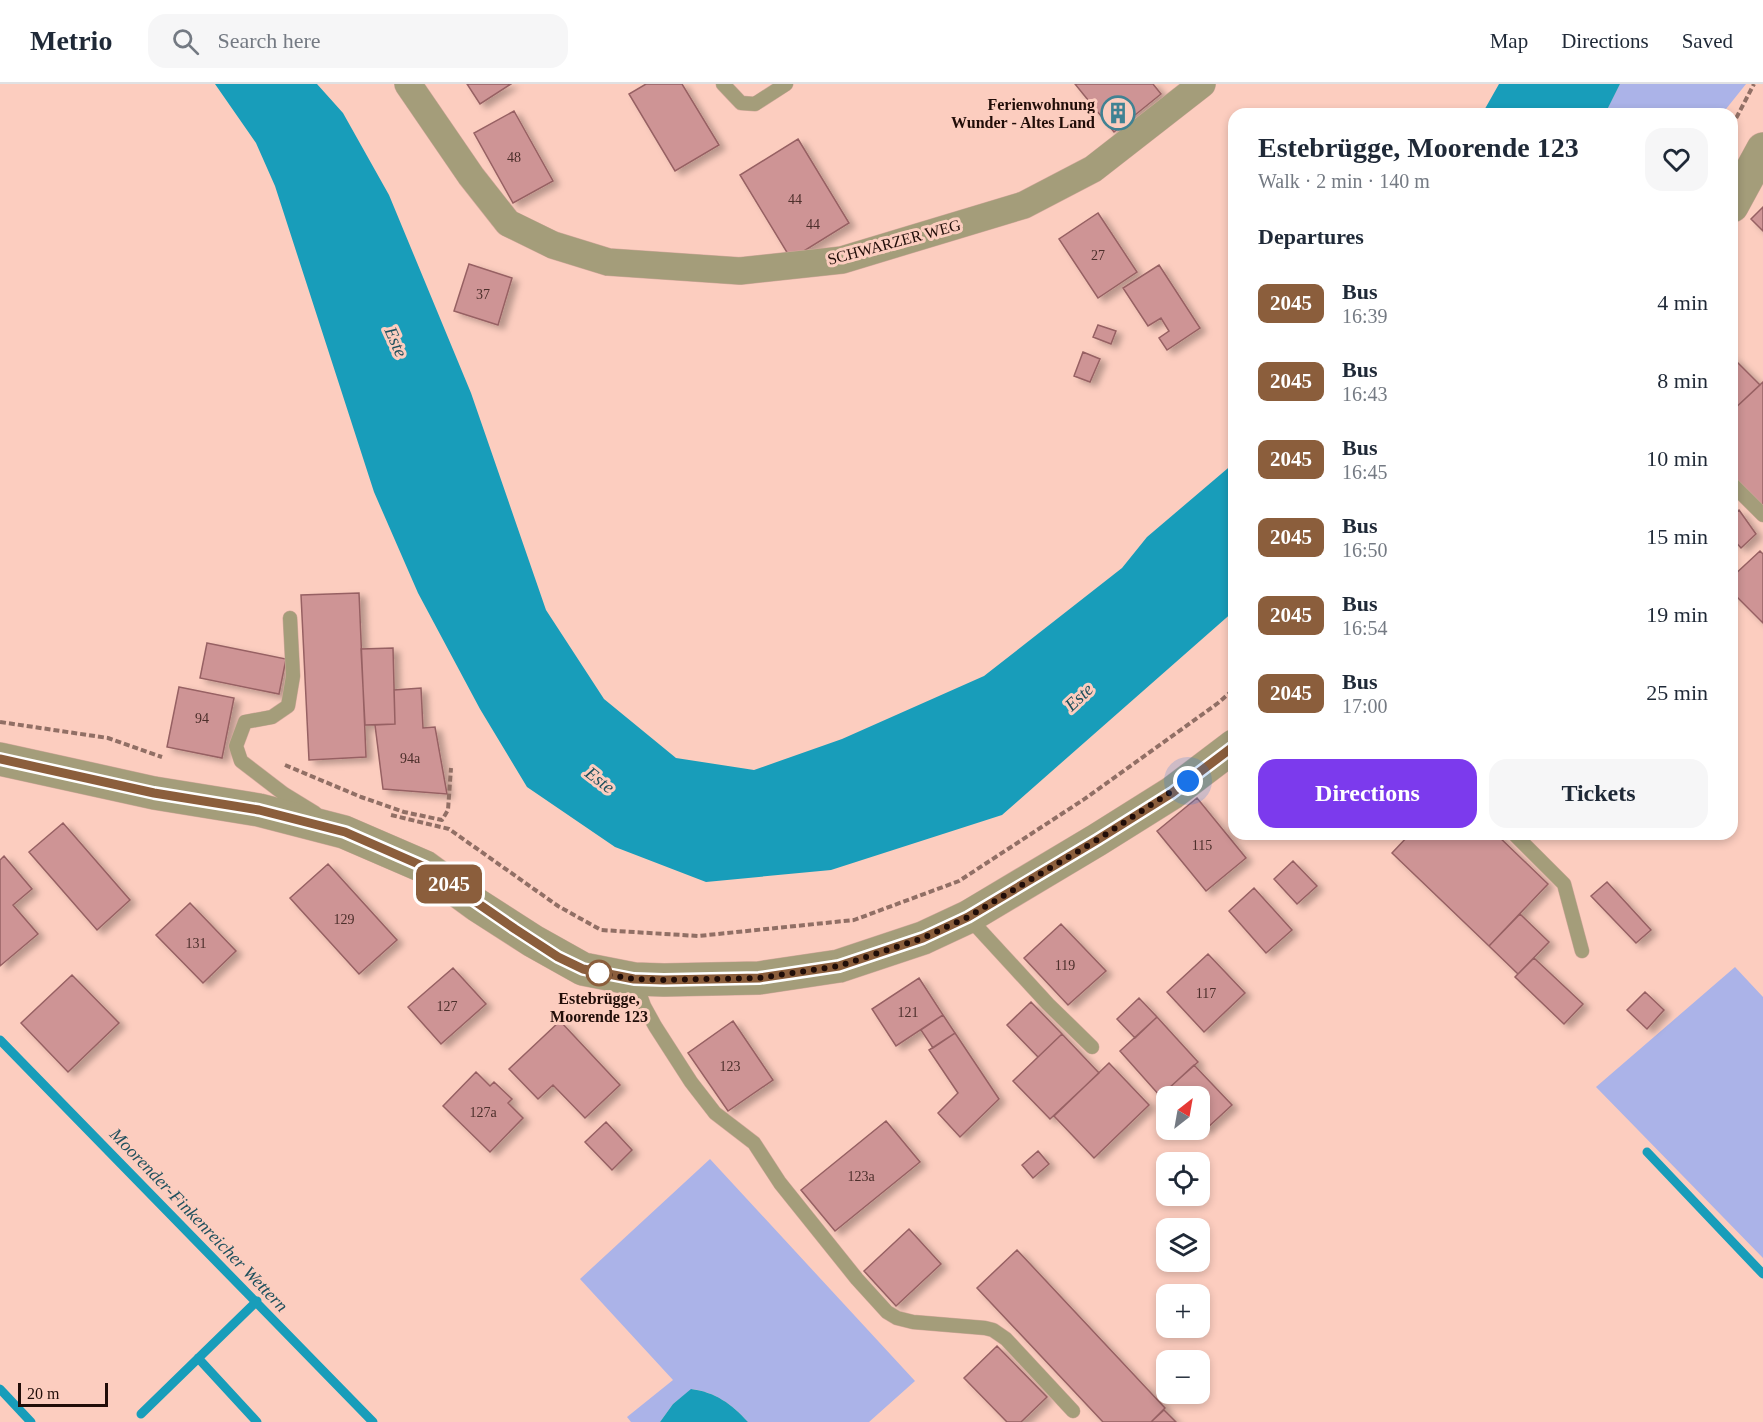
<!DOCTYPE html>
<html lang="en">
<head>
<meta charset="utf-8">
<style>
  :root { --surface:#fff; --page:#f6f6f7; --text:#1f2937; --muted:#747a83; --line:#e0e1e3; --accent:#7c3aed }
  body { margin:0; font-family:Georgia,serif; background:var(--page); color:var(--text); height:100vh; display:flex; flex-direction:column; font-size:22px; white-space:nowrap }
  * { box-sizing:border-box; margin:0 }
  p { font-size:20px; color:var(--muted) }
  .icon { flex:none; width:33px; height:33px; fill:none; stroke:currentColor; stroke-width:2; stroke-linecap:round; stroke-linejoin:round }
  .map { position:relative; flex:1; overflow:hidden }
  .sheet { position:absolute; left:1228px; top:24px; width:510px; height:732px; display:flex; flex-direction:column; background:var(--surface); border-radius:18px; box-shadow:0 3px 9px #0003 }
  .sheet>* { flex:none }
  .badge { padding:0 12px; border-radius:9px; font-size:21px; line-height:39px }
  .needle { width:39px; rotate:31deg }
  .fabs { position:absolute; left:1156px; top:1002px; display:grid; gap:12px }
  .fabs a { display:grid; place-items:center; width:54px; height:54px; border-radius:12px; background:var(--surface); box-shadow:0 3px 9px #0003; font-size:30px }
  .scale { position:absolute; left:18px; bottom:15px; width:90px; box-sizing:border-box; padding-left:6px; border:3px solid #210d08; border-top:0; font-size:16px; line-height:21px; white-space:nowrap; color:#210d08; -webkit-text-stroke:4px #fccdbf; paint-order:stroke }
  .you { position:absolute; width:30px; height:30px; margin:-15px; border:4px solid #fff; border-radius:50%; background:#1a73e8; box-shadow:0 0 0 9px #1a73e833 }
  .map>.badge { position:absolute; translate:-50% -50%; box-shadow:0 0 0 3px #fff }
  h2 { padding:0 30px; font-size:22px; line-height:54px }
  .round { display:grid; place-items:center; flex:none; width:63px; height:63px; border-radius:18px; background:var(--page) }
  .overview { display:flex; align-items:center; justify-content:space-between; height:102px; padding:0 30px }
  h1 { font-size:28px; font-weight:600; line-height:45px }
  .action { display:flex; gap:12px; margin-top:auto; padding:12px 30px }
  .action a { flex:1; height:69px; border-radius:18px; background:var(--accent); color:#fff; font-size:24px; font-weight:600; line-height:69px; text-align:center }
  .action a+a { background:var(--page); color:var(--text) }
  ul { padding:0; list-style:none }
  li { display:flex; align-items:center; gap:18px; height:78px; padding:0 30px }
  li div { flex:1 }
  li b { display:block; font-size:22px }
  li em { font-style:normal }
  li .badge { min-width:66px; font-weight:700; text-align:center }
  header { display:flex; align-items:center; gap:36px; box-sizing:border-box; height:84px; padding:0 30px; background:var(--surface); border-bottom:2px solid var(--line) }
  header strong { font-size:28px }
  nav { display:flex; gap:33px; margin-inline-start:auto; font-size:21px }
  .search { width:420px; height:54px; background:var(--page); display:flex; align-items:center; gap:15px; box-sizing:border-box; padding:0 21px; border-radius:18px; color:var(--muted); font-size:22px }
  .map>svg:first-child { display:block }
  .green { fill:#abb3e8 }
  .water { fill:#189dba }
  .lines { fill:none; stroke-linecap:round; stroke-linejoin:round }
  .stream { stroke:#189dba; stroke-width:9 }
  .building { fill:#ce9495; stroke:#976163; stroke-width:1.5; filter:url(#shadow) }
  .service-casing { stroke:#d5aa9e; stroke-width:15 }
  .minor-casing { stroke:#d5aa9e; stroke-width:28 }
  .tertiary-casing { stroke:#d5aa9e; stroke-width:34 }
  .path { stroke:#916f65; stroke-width:4; stroke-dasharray:6 3; stroke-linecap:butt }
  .service { stroke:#a49d7a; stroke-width:14 }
  .minor { stroke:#a49d7a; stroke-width:27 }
  .tertiary { stroke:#a49d7a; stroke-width:33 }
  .line-casing { stroke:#fff; stroke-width:14 }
  .line { stroke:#8b5e3c; stroke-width:9 }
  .walk { stroke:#210d08; stroke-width:6; stroke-dasharray:0 10.8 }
  .stop-dot { fill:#fff; stroke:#8b5e3c; stroke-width:3 }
  .labels { text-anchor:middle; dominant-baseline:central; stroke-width:6; stroke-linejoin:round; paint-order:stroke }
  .number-label { font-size:14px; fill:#4c2f2b }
  .poi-label { font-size:16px; font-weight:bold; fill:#210d08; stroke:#fccdbf; text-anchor:end }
  .street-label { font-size:16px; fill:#210d08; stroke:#fccdbf }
  .stop-label { font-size:16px; font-weight:bold; fill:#210d08; stroke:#fccdbf }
  .water-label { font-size:18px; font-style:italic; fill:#1f505d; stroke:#fccdbf }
</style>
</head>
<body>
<header>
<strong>Metrio</strong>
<div class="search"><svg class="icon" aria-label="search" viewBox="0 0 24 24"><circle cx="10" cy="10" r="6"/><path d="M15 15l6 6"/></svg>Search here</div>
<nav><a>Map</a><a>Directions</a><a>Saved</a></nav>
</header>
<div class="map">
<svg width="1763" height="1338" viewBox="0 0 1763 1338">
  <defs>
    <filter id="shadow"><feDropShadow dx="6" dy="4" stdDeviation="3" flood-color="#0004"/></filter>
  </defs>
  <rect width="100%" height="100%" fill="#fccdbf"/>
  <path class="green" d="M1620 0H1746L1722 30H1605Z
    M1735 883 1763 913V1174L1596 1003Z
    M710 1075 915 1297 869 1338H748C732 1320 715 1308 692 1305L673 1320 660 1338H631L627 1333 673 1296 580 1195Z"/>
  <path class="water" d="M215 0H317L343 29 389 111 471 309 546 526 604 615 676 674 754 686 842 655 984 592 1122 484 1147 453 1234 379V527L1002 731 831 786 706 798 615 763 527 703 480 625 418 509 374 408 275 102 256 59Z
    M1499 0H1620L1605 30H1482Z
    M691 1305C715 1308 732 1320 748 1338H660L673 1320Z"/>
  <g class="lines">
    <path class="stream" d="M0 956 373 1338
      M1647 1068 1763 1190
      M198 1274 257 1338
      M0 1305 31 1338
      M141 1330 257 1217"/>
  </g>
  <path class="building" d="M467 0H511L480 20Z
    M646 0H682L719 61 675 87 629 10Z
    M1075 0H1153L1161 10 1114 48Z
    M514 27 553 97 513 119 474 49Z
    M798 55 849 139 791 175 740 91Z
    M1763 123V147L1751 135Z
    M1098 129 1137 188 1098 214 1059 155Z
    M469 180 512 194 498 241 454 227Z
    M1159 181 1200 244 1167 266 1159 254 1169 247 1161 234 1148 242 1123 204Z
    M1098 241 1116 247 1111 260 1093 253Z
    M1083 268 1100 275 1090 298 1074 292Z
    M1732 273 1760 301 1732 327Z
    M1763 298V422L1732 394V327Z
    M1739 426 1756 450 1741 464 1732 454V432Z
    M1760 467 1763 470V539L1732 508V493Z
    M359 509 366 673 309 676 301 511Z
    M207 559 286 575 279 610 200 594Z
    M393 564 395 640 365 641 361 565Z
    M179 603 234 614 222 674 167 663Z
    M421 604 423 644 435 643 447 710 383 705 375 641 395 640 394 606Z
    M1197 714 1246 774 1206 807 1157 747Z
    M63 739 130 816 97 846 29 768Z
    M1410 750H1496L1548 800 1489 862 1392 769Z
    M4 772 32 805 13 821 38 850 0 882V776Z
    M1293 777 1317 802 1297 820 1274 795Z
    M328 780 397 856 359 890 290 814Z
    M1607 798 1651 846 1636 859 1591 812Z
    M1254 804 1292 846 1266 869 1229 827Z
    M190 819 236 867 203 899 156 851Z
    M1520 830 1549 858 1518 890 1489 862Z
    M1061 840 1106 887 1068 921 1024 874Z
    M1208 870 1245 909 1204 948 1167 908Z
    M1534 874 1583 920 1564 940 1515 893Z
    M453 884 486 920 441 960 408 923Z
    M72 891 119 939 68 988 21 939Z
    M919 894 943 931 896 962 872 925Z
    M1645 908 1664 926 1647 945 1627 926Z
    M1139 914 1157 933 1135 954 1117 935Z
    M1031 918 1062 950 1038 973 1007 941Z
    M943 931 955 949 933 964 921 946Z
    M1157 933 1198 978 1160 1012 1120 967Z
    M560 937 620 1001 585 1034 553 1001 538 1015 509 985Z
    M733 937 773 996 728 1027 688 969Z
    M955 949 999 1015 960 1053 938 1029 958 1009 929 966Z
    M1062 950 1099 989 1050 1035 1013 997Z
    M1109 979 1149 1021 1094 1074 1054 1032Z
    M1194 981 1232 1021 1205 1046 1200 1041V1012H1173L1167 1006Z
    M476 988 490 1002 494 998 512 1015 508 1019 523 1034 490 1068 443 1022Z
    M886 1037 920 1078 835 1147 801 1106Z
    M606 1038 632 1066 612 1086 585 1058Z
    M1038 1067 1049 1080 1033 1094 1022 1081Z
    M909 1145 941 1180 896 1222 864 1187Z
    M1017 1166 1165 1324 1151 1338H1103L977 1204Z
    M997 1262 1047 1313 1021 1338H1007L964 1294Z
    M1164 1326 1176 1338H1151Z"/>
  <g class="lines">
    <defs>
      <path id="service" d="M723 0 741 19 755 20 786 0
        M1732 400 1763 431
        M290 534 293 592 288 622 272 633 245 638 236 662 241 677 284 710 315 729
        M1514 750 1564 800 1582 867
        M968 833 1048 920 1092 963
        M635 897 644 922 655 942 691 998 715 1029 754 1059 780 1099 857 1195 887 1228 897 1234 913 1238 985 1244 993 1246 1006 1255 1073 1327"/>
      <path id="minor" d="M408 0 471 92 508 139 553 161 608 178 740 187 842 176 1024 121 1093 85 1202 0"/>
      <path id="tertiary" d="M1732 122 1763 65
        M0 675 154 709 259 726 344 748 425 783 477 821 533 857 583 885 634 895 664 896 759 894 839 882 923 854 968 833 1097 756 1172 709 1234 662"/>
    </defs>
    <use href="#service" class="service-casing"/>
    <use href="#minor" class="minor-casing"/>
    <use href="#tertiary" class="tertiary-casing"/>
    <path class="path" d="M1732 42 1754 0
      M0 638 108 654 162 673
      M285 681 361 713 404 728 442 736 448 726 451 684
      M391 731 449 745 558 822 601 846 698 852 854 836 959 797 1083 716 1218 619 1234 605"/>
    <use href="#service" class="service"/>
    <use href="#minor" class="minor"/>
    <use href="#tertiary" class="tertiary"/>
  </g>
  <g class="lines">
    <defs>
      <path id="line" d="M0 675 154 709 259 726 345 748 425 783 515 845 558 873 583 885 634 895 664 896 759 894 839 882 923 854 968 833 1097 756 1172 709 1234 662"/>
    </defs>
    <use href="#line" class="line-casing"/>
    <use href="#line" class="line"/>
    <path class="walk" d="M599 889 634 895 664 896 759 894 839 882 923 854 968 833 1097 756 1188 697"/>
  </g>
  <defs>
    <symbol id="building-ring" viewBox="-11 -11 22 22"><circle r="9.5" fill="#fccdbf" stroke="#408293" stroke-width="1.5"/><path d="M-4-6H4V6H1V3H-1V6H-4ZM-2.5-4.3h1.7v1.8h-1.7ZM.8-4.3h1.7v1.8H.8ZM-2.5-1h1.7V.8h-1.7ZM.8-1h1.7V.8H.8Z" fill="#408293"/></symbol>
  </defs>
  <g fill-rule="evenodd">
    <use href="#building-ring" x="1099" y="10" width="38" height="38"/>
  </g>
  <circle class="stop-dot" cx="599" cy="889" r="12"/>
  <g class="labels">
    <g class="number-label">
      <text x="514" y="73">48</text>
      <text x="795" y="115">44</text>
      <text x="813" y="140">44</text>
      <text x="1098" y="171">27</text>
      <text x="483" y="210">37</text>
      <text x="202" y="634">94</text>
      <text x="410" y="674">94a</text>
      <text x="1202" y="761">115</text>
      <text x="344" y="835">129</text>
      <text x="196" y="859">131</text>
      <text x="1065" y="881">119</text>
      <text x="1206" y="909">117</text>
      <text x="447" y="922">127</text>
      <text x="908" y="928">121</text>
      <text x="730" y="982">123</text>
      <text x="483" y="1028">127a</text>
      <text x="861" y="1092">123a</text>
    </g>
    <g class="poi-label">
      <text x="1095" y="20">Ferienwohnung<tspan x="1095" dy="18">Wunder - Altes Land</tspan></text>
    </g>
    <g class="street-label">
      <text transform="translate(894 158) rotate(-15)">SCHWARZER WEG</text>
    </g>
    <g class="stop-label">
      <text x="599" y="914">Estebrügge,<tspan x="599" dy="18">Moorende 123</tspan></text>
    </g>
    <g class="water-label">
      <text transform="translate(396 258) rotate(66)">Este</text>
      <text transform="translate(1079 613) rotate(-43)">Este</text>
      <text transform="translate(600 696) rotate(38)">Este</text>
      <text transform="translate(199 1136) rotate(46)">Moorender-Finkenreicher Wettern</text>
    </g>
  </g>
</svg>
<div class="fabs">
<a><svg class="needle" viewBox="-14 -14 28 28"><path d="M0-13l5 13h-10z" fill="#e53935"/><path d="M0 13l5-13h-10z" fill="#747a83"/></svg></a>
<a><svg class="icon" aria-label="locate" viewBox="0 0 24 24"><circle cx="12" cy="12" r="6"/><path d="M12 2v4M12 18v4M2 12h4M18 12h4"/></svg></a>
<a><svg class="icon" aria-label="layers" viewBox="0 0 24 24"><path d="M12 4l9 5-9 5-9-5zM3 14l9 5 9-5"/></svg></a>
<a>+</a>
<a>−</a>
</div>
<div class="scale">20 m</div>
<div class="you" style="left:1188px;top:697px"></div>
<b class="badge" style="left:449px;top:800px;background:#8b5e3c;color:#fff">2045</b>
<section class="sheet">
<div class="overview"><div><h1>Estebrügge, Moorende 123</h1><p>Walk · 2 min · 140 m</p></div><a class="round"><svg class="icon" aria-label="heart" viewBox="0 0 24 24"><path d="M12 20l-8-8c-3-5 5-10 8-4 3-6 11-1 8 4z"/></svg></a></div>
<h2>Departures</h2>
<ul>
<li><span class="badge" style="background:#8b5e3c;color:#fff">2045</span><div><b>Bus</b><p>16:39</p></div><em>4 min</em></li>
<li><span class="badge" style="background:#8b5e3c;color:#fff">2045</span><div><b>Bus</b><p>16:43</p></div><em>8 min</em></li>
<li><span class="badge" style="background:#8b5e3c;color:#fff">2045</span><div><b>Bus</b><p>16:45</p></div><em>10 min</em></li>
<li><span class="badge" style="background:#8b5e3c;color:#fff">2045</span><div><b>Bus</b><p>16:50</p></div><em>15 min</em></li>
<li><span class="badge" style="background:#8b5e3c;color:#fff">2045</span><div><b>Bus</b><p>16:54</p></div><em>19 min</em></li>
<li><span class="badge" style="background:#8b5e3c;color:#fff">2045</span><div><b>Bus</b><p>17:00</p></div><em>25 min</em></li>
</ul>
<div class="action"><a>Directions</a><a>Tickets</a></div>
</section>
</div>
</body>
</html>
